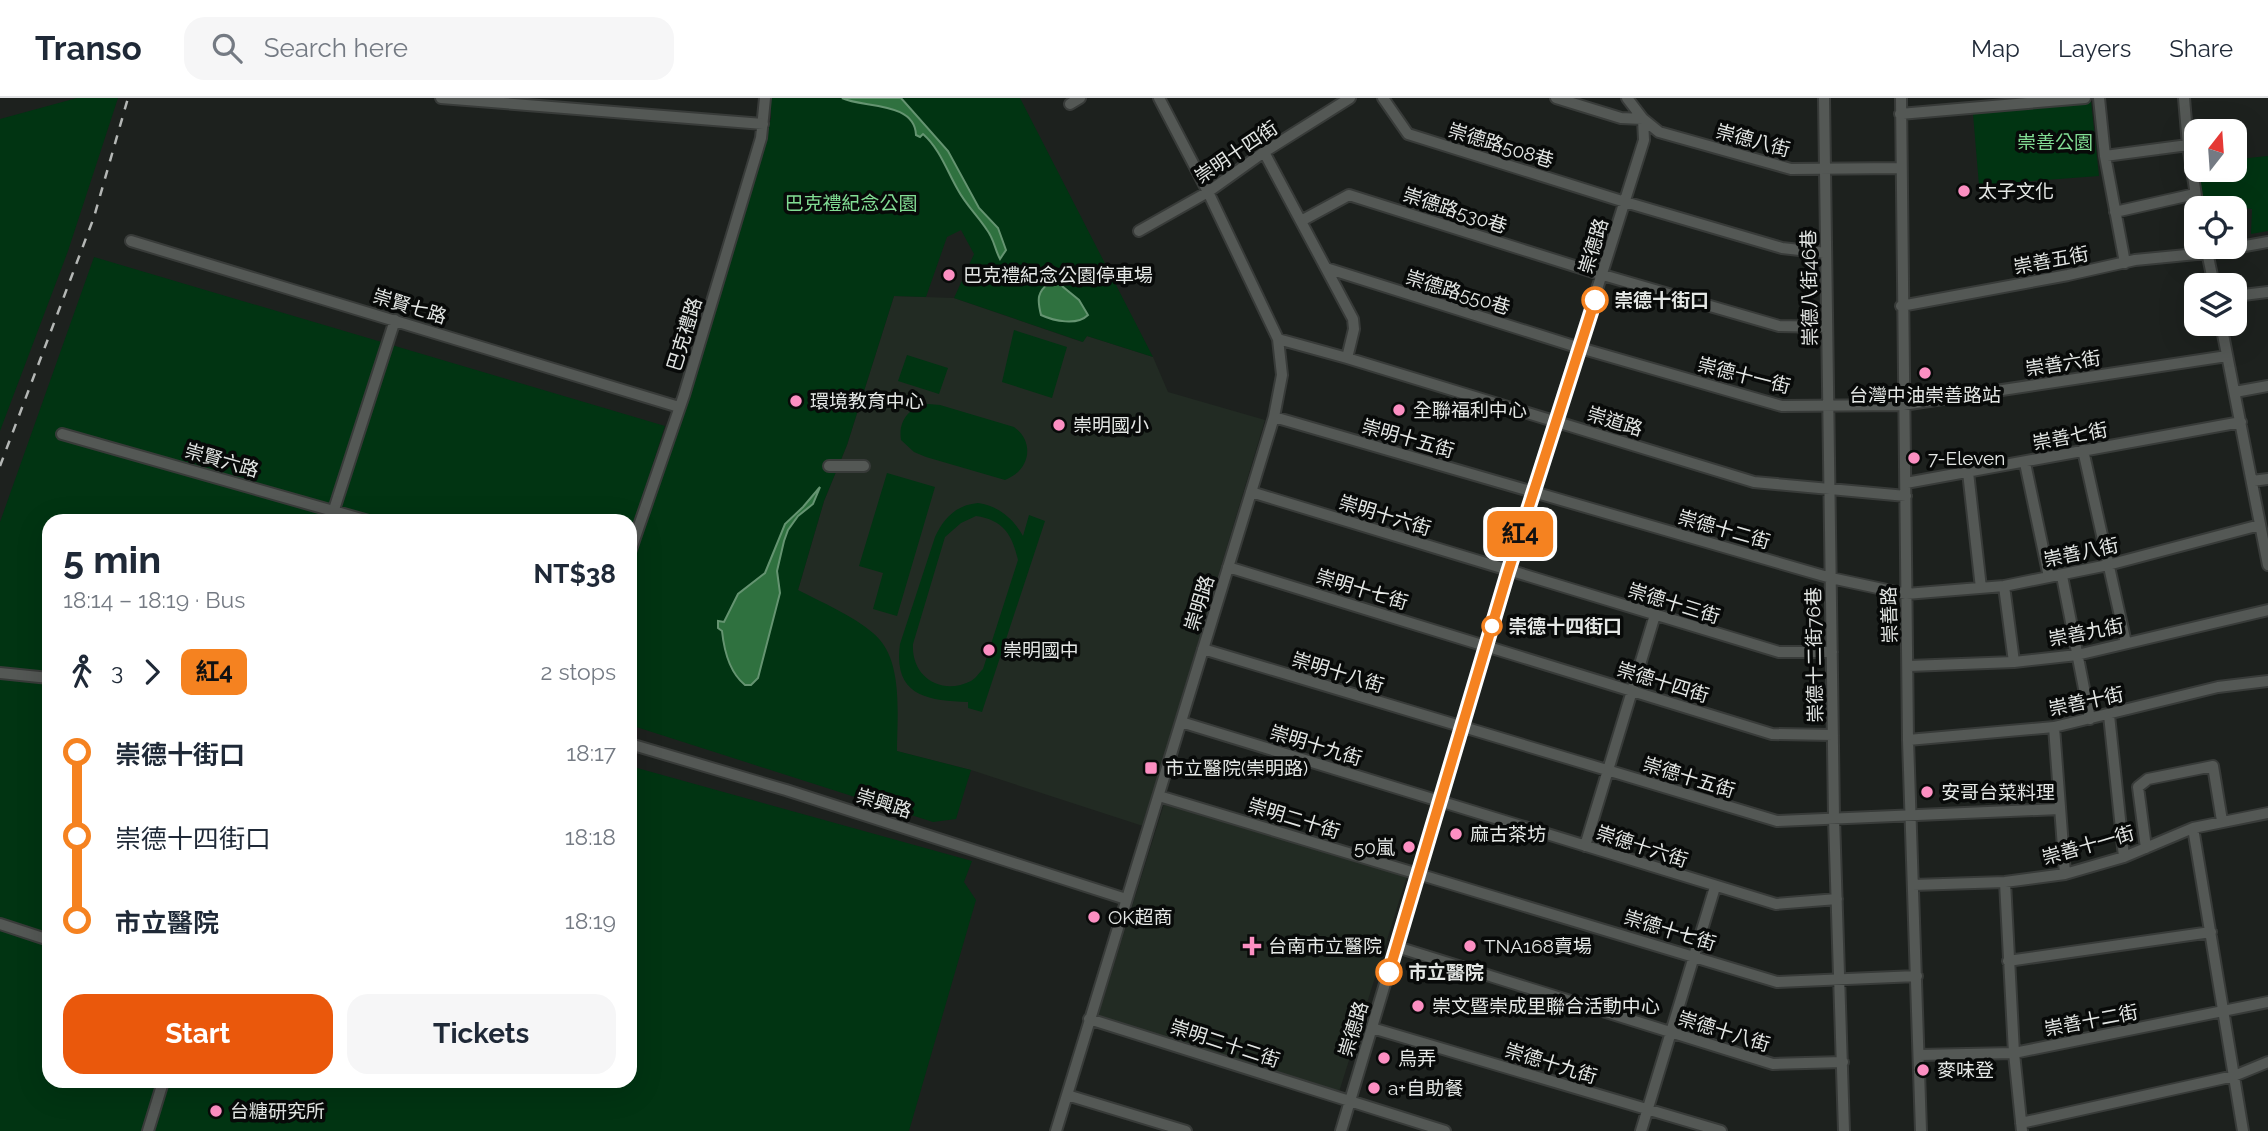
<!DOCTYPE html>
<html lang="en">
<head>
<meta charset="utf-8">
<style>
  :root { --surface:#fff; --page:#f6f6f7; --text:#1f2937; --muted:#747a83; --line:#e0e1e3; --accent:#ea580c }
  body { margin:0; font-family:Raleway,"Noto Sans TC",sans-serif; background:var(--page); color:var(--text); height:100vh; display:flex; flex-direction:column; font-size:26px; white-space:nowrap }
  * { box-sizing:border-box; margin:0 }
  p { font-size:23px; color:var(--muted) }
  .icon { flex:none; width:38px; height:38px; fill:none; stroke:currentColor; stroke-width:2; stroke-linecap:round; stroke-linejoin:round }
  .map { position:relative; flex:1; overflow:hidden }
  .panel { position:absolute; left:42px; top:416px; width:595px; height:574px; display:flex; flex-direction:column; background:var(--surface); border-radius:21px; box-shadow:0 7px 28px #0002 }
  .panel>* { flex:none }
  .badge { padding:0 14px; border-radius:10px; font-size:24px; line-height:46px }
  .needle { width:46px; rotate:17deg }
  .fabs { position:absolute; left:2184px; top:21px; display:grid; gap:14px }
  .fabs a { display:grid; place-items:center; width:63px; height:63px; border-radius:14px; background:var(--surface); box-shadow:0 7px 28px #0002; font-size:35px }
  .map>.badge { position:absolute; translate:-50% -50%; box-shadow:0 0 0 4px #fff }
  .legs { display:flex; align-items:center; gap:10px; height:77px; padding:0 21px; font-size:23px }
  .legs p { margin-inline-start:auto }
  .headline { display:flex; align-items:center; justify-content:space-between; height:119px; padding:0 21px }
  h1 { font-size:38px; font-weight:700; line-height:52px }
  .action { display:flex; gap:14px; margin-top:auto; padding:14px 21px }
  .action a { flex:1; height:80px; border-radius:21px; background:var(--accent); color:#fff; font-size:28px; font-weight:700; line-height:80px; text-align:center }
  .action a+a { background:var(--page); color:var(--text) }
  ul { padding:0 21px; list-style:none }
  li { display:flex; align-items:center; gap:24px; height:84px; font-size:26px }
  li i { display:grid; place-items:center; width:10px; height:100%; margin:0 9px; background:currentColor }
  li i::after { content:''; width:18px; height:18px; margin:-9px; border:5px solid; border-radius:50%; background:var(--surface) }
  li p { margin-inline-start:auto }
  li:first-child i { background:linear-gradient(#0000 50%,currentColor 0) }
  li:last-child i { background:linear-gradient(currentColor 50%,#0000 0) }
  header { display:flex; align-items:center; gap:42px; box-sizing:border-box; height:98px; padding:0 35px; background:var(--surface); border-bottom:2px solid var(--line) }
  header strong { font-size:33px }
  nav { display:flex; gap:38px; margin-inline-start:auto; font-size:24px }
  .search { width:490px; height:63px; background:var(--page); display:flex; align-items:center; gap:18px; box-sizing:border-box; padding:0 24px; border-radius:21px; color:var(--muted); font-size:26px }
  .map>svg:first-child { display:block }
  .built { fill:#222b23 }
  .green { fill:#013412; fill-rule:evenodd }
  .water { fill:#2f713f; stroke:#659471; stroke-width:2 }
  .lines { fill:none; stroke-linecap:round; stroke-linejoin:round }
  .stream { stroke:#659471; stroke-width:2.5 }
  .minor-casing { stroke:#383b39; stroke-width:14 }
  .minor { stroke:#545855; stroke-width:10 }
  .rail { stroke:#b4b7b5; stroke-width:2.5; stroke-dasharray:9 9; stroke-linecap:butt }
  .line-1-casing { stroke:#fff; stroke-width:16 }
  .line-1 { stroke:#f58220; stroke-width:10 }
  .poi-dot { fill:#fc8fc2; stroke:#080a09; stroke-width:2.5 }
  .stop-1-dot { fill:#fff; stroke:#f58220; stroke-width:3.5 }
  .labels { text-anchor:middle; dominant-baseline:central; stroke-width:7; stroke-linejoin:round; paint-order:stroke }
  .street-label { font-size:19px; fill:#e4e7e5; stroke:#080a09 }
  .park-label { font-size:19px; fill:#82dd94; stroke:#080a09 }
  .poi-label { font-size:19px; fill:#e4e7e5; stroke:#080a09; text-anchor:start }
  .stop-label { font-size:19px; font-weight:bold; fill:#e4e7e5; stroke:#080a09; text-anchor:start }
</style>
</head>
<body>
<header>
<strong>Transo</strong>
<div class="search"><svg class="icon" aria-label="search" viewBox="0 0 24 24"><circle cx="10" cy="10" r="6"/><path d="M15 15l6 6"/></svg>Search here</div>
<nav><a>Map</a><a>Layers</a><a>Share</a></nav>
</header>
<div class="map">
<svg width="2268" height="1033" viewBox="0 0 2268 1033">
  <rect width="100%" height="100%" fill="#1d211e"/>
  <path class="built" d="M894 198 954 200 1082 244 1087 238 1153 259 1168 294 1265 322 1143 728 971 672 896 653 798 492 824 403 847 347Z
    M1164 706 1407 778 1339 994 1098 918Z"/>
  <path class="green" d="M77 0H118L68 153 0 333V21Z
    M771 0H1020L1153 259 1087 238 1083 244 954 200 974 156 961 132 947 139 926 199 894 198 847 347 824 403 798 492C823 505 852 517 873 535 904 560 897 617 897 653L971 672 956 721 933 724 630 627V474L686 307 771 20Z
    M2091 3 2099 78 1979 87 1973 16Z
    M2235 24 2238 61 2268 58V133L2251 136 2252 111 2217 107 2202 101 2198 72H2235V33H2196V56L2193 27Z
    M94 159 665 328 630 438V424H49V984H630V668L972 763 964 784 976 802 909 1033H0V424Z
    M1014 232 1067 249 1052 300 1002 284Z
    M907 257 948 270 939 296 898 283Z
    M928 306 940 307 1014 329C1036 345 1029 373 1005 382L926 359 914 354 901 342C898 323 909 309 928 306Z
    M887 375 935 389 897 518 873 511 883 475 859 468Z
    M978 405C998 408 1013 420 1023 438L1029 417 1045 423 982 614 968 610V604C926 603 893 597 900 546L935 439C944 420 956 407 978 405ZM976 418C1003 422 1012 436 1018 462L983 571C979 575 975 581 971 583 941 598 911 579 913 546L945 439 961 425Z"/>
  <path class="water" d="M842 0H901L948 53 979 110 998 130 1006 152 1000 161C995 152 994 141 987 132 978 118 966 107 958 92 947 73 940 51 923 36L920 39 916 37C915 3 862 10 842 0Z
    M1050 184H1057L1079 202 1088 217C1077 228 1054 223 1041 217 1037 201 1037 194 1050 184Z
    M820 389 813 406 798 418 788 432 784 443 777 473 780 495 758 580 751 587H745C730 575 724 552 722 533L718 530V523L724 524 738 496 765 475 785 426 803 409Z"/>
  <g class="lines">
    <path class="stream" d="M1028 178 1047 186"/>
    <defs>
      <path id="minor" d="M441 0 763 26
        M1383 0 1408 36 1625 104 1782 150 1826 155
        M1556 0 1621 20 1643 21
        M1824 0 1834 720 1844 1033
        M1901 0 1908 642 1921 1033
        M2099 0 2105 58 2125 165
        M2184 0 2188 47 2198 110
        M1070 6 1080 0
        M1900 16 2085 0
        M1643 21 1659 34 1791 71 1901 70
        M1264 54 1353 221 1354 231 1347 260
        M2105 58 2188 47
        M2115 114 2195 96
        M1301 123 1349 97 1603 177 1779 228 1827 229
        M1139 133 1208 94 1264 54 1350 0
        M131 143 679 309
        M2206 149 2214 187
        M1326 170 1580 250 1782 308 1903 307 2227 258
        M2235 198 2268 194
        M1901 208 2068 177 2135 162 2207 155 2268 144
        M2221 226 2268 467
        M1278 241 1347 260 1754 384 1906 398
        M2235 294 2268 288
        M1274 319 1831 480 1906 496 2004 488 2108 467 2260 427
        M62 336 372 424
        M2083 352 2126 545
        M2025 365 2049 479
        M829 368H864
        M1968 374 1981 490
        M2252 383 2268 381
        M1906 385 2241 324
        M1251 394 1779 554H1832
        M330 424 395 222
        M630 454 684 297 761 40 765 0
        M1228 469 1772 636 1833 637
        M2062 478 2090 621
        M2004 488 2014 564
        M1203 551 1777 723 2059 711
        M1909 568 2014 564 2077 557 2268 512
        M0 575 49 580
        M2109 617 2124 759
        M1181 624 1776 806 1837 801
        M2054 629 2065 776
        M1908 642 2054 629 2218 589 2268 583
        M630 646 786 692 1126 801
        M1159 698 1777 884 1917 878
        M2193 730 2243 1033
        M1585 748 1655 517
        M2146 750 2138 689 2148 681 2213 668 2222 723
        M2005 784 2014 955 2022 1033
        M1913 787 2005 784 2065 776 2124 759 2193 730 2268 715
        M0 826 49 842
        M1397 849 1773 966 1843 964
        M2008 863 2211 834
        M1089 921 1445 1033
        M1372 930 1721 1033
        M1919 957 2014 955 2268 904
        M1067 997 1186 1033
        M2021 1025 2234 978 2268 964
        M148 1033 163 984
        M1056 1033 1274 319 1282 277 1278 241 1208 94 1159 0
        M1341 1033 1508 474 1644 42 1643 21 1627 0
        M1641 1033 1715 789"/>
    </defs>
    <use href="#minor" class="minor-casing"/>
    <use href="#minor" class="minor"/>
    <path class="rail" d="M0 368 94 119 128 0"/>
  </g>
  <g class="lines">
    <defs>
      <path id="line-1" d="M1389 874 1508 474 1595 202"/>
    </defs>
    <use href="#line-1" class="line-1-casing"/>
    <use href="#line-1" class="line-1"/>
  </g>
  <g class="poi-dot">
    <circle cx="1964" cy="93" r="7"/>
    <circle cx="949" cy="177" r="7"/>
    <circle cx="1925" cy="275" r="7"/>
    <circle cx="796" cy="303" r="7"/>
    <circle cx="1399" cy="312" r="7"/>
    <circle cx="1059" cy="327" r="7"/>
    <circle cx="1914" cy="360" r="7"/>
    <circle cx="989" cy="552" r="7"/>
    <rect x="1144" y="663" width="14" height="14" rx="3.5"/>
    <circle cx="1927" cy="694" r="7"/>
    <circle cx="1456" cy="736" r="7"/>
    <circle cx="1409" cy="749" r="7"/>
    <circle cx="1094" cy="819" r="7"/>
    <path d="M1248.5 837.5h7v7h7v7h-7v7h-7v-7h-7v-7h7z"/>
    <circle cx="1470" cy="848" r="7"/>
    <circle cx="1418" cy="908" r="7"/>
    <circle cx="1384" cy="960" r="7"/>
    <circle cx="1923" cy="972" r="7"/>
    <circle cx="1374" cy="990" r="7"/>
    <circle cx="216" cy="1013" r="7"/>
  </g>
  <g class="stop-1-dot">
    <circle cx="1595" cy="202" r="12"/>
    <circle cx="1492" cy="528" r="9"/>
    <circle cx="1389" cy="874" r="12"/>
  </g>
  <g class="labels">
    <g class="street-label">
      <text transform="translate(1753 42) rotate(15)">崇德八街</text>
      <text transform="translate(1501 47) rotate(17)">崇德路508巷</text>
      <text transform="translate(1236 54) rotate(-34)">崇明十四街</text>
      <text transform="translate(1455 112) rotate(18)">崇德路530巷</text>
      <text transform="translate(1593 148) rotate(-73)">崇德路</text>
      <text transform="translate(2051 162) rotate(-11)">崇善五街</text>
      <text transform="translate(1809 190) rotate(-91)">崇德八街46巷</text>
      <text transform="translate(1458 194) rotate(17)">崇德路550巷</text>
      <text transform="translate(410 208) rotate(17)">崇賢七路</text>
      <text transform="translate(684 236) rotate(-73)">巴克禮路</text>
      <text transform="translate(2063 265) rotate(-9)">崇善六街</text>
      <text transform="translate(1744 277) rotate(14)">崇德十一街</text>
      <text transform="translate(1615 323) rotate(17)">崇道路</text>
      <text transform="translate(2070 338) rotate(-11)">崇善七街</text>
      <text transform="translate(1408 340) rotate(16)">崇明十五街</text>
      <text transform="translate(222 362) rotate(16)">崇賢六路</text>
      <text transform="translate(1385 417) rotate(17)">崇明十六街</text>
      <text transform="translate(1724 431) rotate(16)">崇德十二街</text>
      <text transform="translate(2081 454) rotate(-12)">崇善八街</text>
      <text transform="translate(1362 491) rotate(17)">崇明十七街</text>
      <text transform="translate(1199 505) rotate(-73)">崇明路</text>
      <text transform="translate(1674 505) rotate(17)">崇德十三街</text>
      <text transform="translate(1889 517) rotate(-92)">崇善路</text>
      <text transform="translate(2086 534) rotate(-11)">崇善九街</text>
      <text transform="translate(1814 557) rotate(-91)">崇德十二街76巷</text>
      <text transform="translate(1338 574) rotate(17)">崇明十八街</text>
      <text transform="translate(1663 584) rotate(17)">崇德十四街</text>
      <text transform="translate(2086 603) rotate(-12)">崇善十街</text>
      <text transform="translate(1316 647) rotate(17)">崇明十九街</text>
      <text transform="translate(1689 679) rotate(17)">崇德十五街</text>
      <text transform="translate(884 705) rotate(17)">崇興路</text>
      <text transform="translate(1294 720) rotate(17)">崇明二十街</text>
      <text transform="translate(2088 747) rotate(-16)">崇善十一街</text>
      <text transform="translate(1642 748) rotate(18)">崇德十六街</text>
      <text transform="translate(1670 832) rotate(17)">崇德十七街</text>
      <text transform="translate(2091 922) rotate(-11)">崇善十二街</text>
      <text transform="translate(1353 931) rotate(-73)">崇德路</text>
      <text transform="translate(1724 933) rotate(17)">崇德十八街</text>
      <text transform="translate(1225 945) rotate(18)">崇明二十二街</text>
      <text transform="translate(1551 965) rotate(17)">崇德十九街</text>
    </g>
    <g class="park-label">
      <text x="2055" y="44">崇善公園</text>
      <text x="851" y="105">巴克禮紀念公園</text>
    </g>
    <g class="poi-label">
      <text x="1978" y="93">太子文化</text>
      <text x="963" y="177">巴克禮紀念公園停車場</text>
      <text x="1925" y="297" text-anchor="middle">台灣中油崇善路站</text>
      <text x="810" y="303">環境教育中心</text>
      <text x="1413" y="312">全聯福利中心</text>
      <text x="1073" y="327">崇明國小</text>
      <text x="1928" y="360">7-Eleven</text>
      <text x="1003" y="552">崇明國中</text>
      <text x="1165" y="670">市立醫院(崇明路)</text>
      <text x="1941" y="694">安哥台菜料理</text>
      <text x="1470" y="736">麻古茶坊</text>
      <text x="1395" y="749" text-anchor="end">50嵐</text>
      <text x="1108" y="819">OK超商</text>
      <text x="1268" y="848">台南市立醫院</text>
      <text x="1484" y="848">TNA168賣場</text>
      <text x="1432" y="908">崇文暨崇成里聯合活動中心</text>
      <text x="1398" y="960">烏弄</text>
      <text x="1937" y="972">麥味登</text>
      <text x="1388" y="990">a+自助餐</text>
      <text x="230" y="1013">台糖研究所</text>
    </g>
    <g class="stop-label">
      <text x="1614" y="202">崇德十街口</text>
      <text x="1508" y="528">崇德十四街口</text>
      <text x="1408" y="874">市立醫院</text>
    </g>
  </g>
</svg>
<div class="fabs">
<a><svg class="needle" viewBox="-14 -14 28 28"><path d="M0-13l5 13h-10z" fill="#e53935"/><path d="M0 13l5-13h-10z" fill="#747a83"/></svg></a>
<a><svg class="icon" aria-label="locate" viewBox="0 0 24 24"><circle cx="12" cy="12" r="6"/><path d="M12 2v4M12 18v4M2 12h4M18 12h4"/></svg></a>
<a><svg class="icon" aria-label="layers" viewBox="0 0 24 24"><path d="M12 4l9 5-9 5-9-5zM3 14l9 5 9-5"/></svg></a>
</div>
<b class="badge" style="left:1520px;top:436px;background:#f58220;color:#111">紅4</b>
<section class="panel">
<div class="headline"><div><h1>5 min</h1><p>18:14 – 18:19 · Bus</p></div><b>NT$38</b></div>
<div class="legs"><svg class="icon" aria-label="walk" viewBox="0 0 24 24"><circle cx="13" cy="4" r="2"/><path d="M13 8l-2 6 4 7M11 14l-3 7M7 12l3-4h3l4 4"/></svg>3<svg class="icon" aria-label="forward" viewBox="0 0 24 24"><path d="M9 5l7 7-7 7"/></svg><b class="badge" style="background:#f58220;color:#111">紅4</b><p>2 stops</p></div>
<ul>
<li><i style="color:#f58220"></i><b>崇德十街口</b><p>18:17</p></li>
<li><i style="color:#f58220"></i><span>崇德十四街口</span><p>18:18</p></li>
<li><i style="color:#f58220"></i><b>市立醫院</b><p>18:19</p></li>
</ul>
<div class="action"><a>Start</a><a>Tickets</a></div>
</section>
</div>
</body>
</html>
